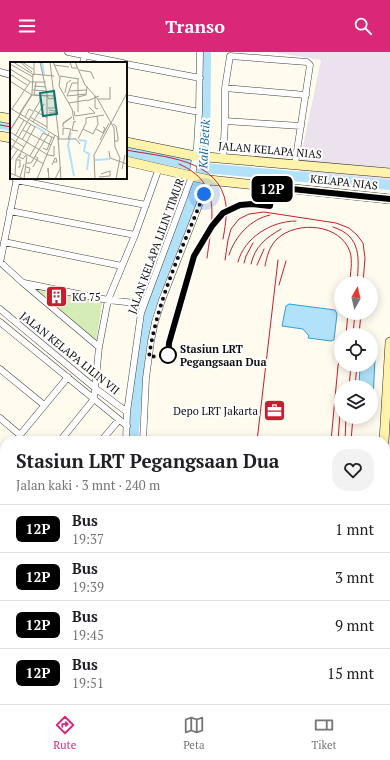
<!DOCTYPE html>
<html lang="id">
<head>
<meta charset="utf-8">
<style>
  :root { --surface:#fff; --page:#f2f2f2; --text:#202124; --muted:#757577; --line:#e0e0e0; --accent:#db2777 }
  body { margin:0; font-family:"PT Serif",serif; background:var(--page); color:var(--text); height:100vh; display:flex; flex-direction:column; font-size:15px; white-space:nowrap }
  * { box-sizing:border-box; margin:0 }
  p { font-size:13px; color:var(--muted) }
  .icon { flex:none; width:22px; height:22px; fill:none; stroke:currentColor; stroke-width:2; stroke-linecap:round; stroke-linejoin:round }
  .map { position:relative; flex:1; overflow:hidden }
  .details { position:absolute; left:0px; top:384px; width:390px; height:268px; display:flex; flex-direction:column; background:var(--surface); border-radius:16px 16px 0 0; box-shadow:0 2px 10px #0003 }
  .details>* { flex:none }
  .badge { padding:0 8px; border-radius:6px; font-size:14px; line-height:26px }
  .needle { width:26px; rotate:8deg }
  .buttons { position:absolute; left:334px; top:224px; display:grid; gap:8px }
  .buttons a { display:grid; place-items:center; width:44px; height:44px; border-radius:50%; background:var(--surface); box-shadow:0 2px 10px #0003; font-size:20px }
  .you { position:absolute; width:20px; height:20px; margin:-10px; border:3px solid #fff; border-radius:50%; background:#1a73e8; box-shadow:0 0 0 6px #1a73e833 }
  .map>.badge { position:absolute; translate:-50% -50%; box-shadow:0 0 0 2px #fff }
  .round { display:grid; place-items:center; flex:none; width:42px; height:42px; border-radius:16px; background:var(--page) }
  .head { display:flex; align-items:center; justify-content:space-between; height:68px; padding:0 16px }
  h1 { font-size:19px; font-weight:800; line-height:30px }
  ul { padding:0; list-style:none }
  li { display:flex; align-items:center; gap:12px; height:48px; padding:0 16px; border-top:1px solid var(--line) }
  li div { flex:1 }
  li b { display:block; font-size:15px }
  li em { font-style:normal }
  li .badge { min-width:44px; font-weight:700; text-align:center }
  header { display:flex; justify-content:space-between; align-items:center; height:52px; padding:0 16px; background:var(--accent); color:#fff; font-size:18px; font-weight:800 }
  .menu { display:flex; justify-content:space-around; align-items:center; height:56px; border-top:1px solid var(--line); background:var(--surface); font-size:11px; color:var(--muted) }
  .menu a { display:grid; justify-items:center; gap:2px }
  .menu .current { color:var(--accent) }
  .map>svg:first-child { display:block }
  .industrial { fill:#ebe2ed }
  .green { fill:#d5ecb7 }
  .water { fill:#b1e2f9; stroke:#359cd4 }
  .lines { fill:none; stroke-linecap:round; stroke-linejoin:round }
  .river { stroke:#b1e2f9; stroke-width:10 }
  .street-casing { stroke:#414141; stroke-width:7 }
  .secondary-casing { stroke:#303030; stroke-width:10 }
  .street { stroke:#fff; stroke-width:6 }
  .secondary { stroke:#fff2aa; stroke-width:9 }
  .tram { stroke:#c51f2f; stroke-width:1 }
  .line-casing { stroke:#fff; stroke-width:9 }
  .line { stroke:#010101; stroke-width:6 }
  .walk { stroke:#0e0e0e; stroke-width:4; stroke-dasharray:0 7.2 }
  .stop-dot { fill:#fff; stroke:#010101; stroke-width:2 }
  .labels { text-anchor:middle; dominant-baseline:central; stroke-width:4; stroke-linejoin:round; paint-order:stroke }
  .street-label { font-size:11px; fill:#0e0e0e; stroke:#fff }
  .poi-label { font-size:11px; fill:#0e0e0e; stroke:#fff; text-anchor:start }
  .stop-label { font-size:11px; font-weight:bold; fill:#0e0e0e; stroke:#fff; text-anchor:start }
  .water-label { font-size:12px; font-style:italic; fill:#116ca6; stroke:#fff }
  .inset-river { fill:none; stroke:#b1e2f9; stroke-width:2 }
  .inset-road { fill:none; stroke:#9f9c95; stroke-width:1 }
  .view { fill:#0f766e; fill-opacity:0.15; stroke:#0f766e; stroke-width:2 }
  .inset-edge { fill:none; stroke:#0e0e0e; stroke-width:2 }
</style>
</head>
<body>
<header><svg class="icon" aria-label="menu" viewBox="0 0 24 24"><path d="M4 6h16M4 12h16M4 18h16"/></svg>Transo<svg class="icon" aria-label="search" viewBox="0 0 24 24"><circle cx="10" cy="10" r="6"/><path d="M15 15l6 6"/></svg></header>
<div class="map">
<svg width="390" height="652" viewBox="0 0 390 652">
  <rect width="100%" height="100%" fill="#fffbef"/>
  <path class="industrial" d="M273 0H390V131L299 124 301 104 321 8Z
    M390 279V652H362L363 647H385V389H382Z
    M123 647H315L332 652H123Z"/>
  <path class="green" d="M31 234 102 250 96 290Z"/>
  <path class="water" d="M289 252 335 258 337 262 334 288 331 289 308 286 309 284 303 277 282 274 286 254Z
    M371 304H374L375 307 373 347 371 350V335H359L360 313H371Z"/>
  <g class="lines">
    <path class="river" d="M0 72 11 74
      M126 99 205 116 390 133
      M133 389 141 297 146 269 155 242 205 116 206 0
      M117 652 118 647"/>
    <defs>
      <path id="street" d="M68 0 123 11
        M83 11 85 0
        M126 12 200 26
        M0 20 11 23
        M225 36 306 43
        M126 46 199 60
        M225 69 301 74
        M223 106 225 69V36L230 4 307 10 310 13 295 112
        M16 128 146 153
        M10 159 135 183
        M4 190 122 214
        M0 210 22 230 99 295
        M0 211 17 126
        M24 231 108 248 144 252
        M0 257 95 336 127 360
        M0 270 127 374
        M0 317 44 353
        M0 366 20 383
        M15 389 68 325
        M60 389 94 347 99 295 108 248 135 183 159 116
        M101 389 119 368
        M126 389 127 360 141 261 192 124 197 94 199 60 200 0
        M143 389 146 326 151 289 155 270 162 248 209 128
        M0 406 5 400
        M0 419 5 423
        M0 461 5 455
        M0 510 5 504
        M0 556 5 550
        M0 603 5 597
        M0 614 5 618
        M0 626 5 631
        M0 640 5 634
        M26 647 33 652
        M40 647 46 652
        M339 647 362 652
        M78 652 82 647
        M108 652V647"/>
      <path id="secondary" d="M0 65 11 67
        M0 84 11 86
        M126 90 195 104 390 121
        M126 109 209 128 390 147
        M384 389 390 290
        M366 652V647"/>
    </defs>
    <use href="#street" class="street-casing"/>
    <use href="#secondary" class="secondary-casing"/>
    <use href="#street" class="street"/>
    <use href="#secondary" class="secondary"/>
    <path class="tram" d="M0 73 11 75
      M126 98C162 105 220 106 226 153 227 164 225 176 223 187
      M179 112C223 131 212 167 207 206
      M333 175C362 184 359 207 357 231
      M229 203C235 184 251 167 270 163
      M225 208 228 188 231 177 239 167 249 162 264 160 336 171 349 176 357 183 363 191 365 206 363 231
      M238 210C244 186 271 169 296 169
      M244 211 246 204 253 191
      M251 212C255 194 266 186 281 177
      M257 213 264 197
      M265 214C267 204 269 195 277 187 297 168 341 172 350 200 353 210 350 221 350 231
      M279 233 286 209
      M346 283 348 261
      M353 283 355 261
      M359 283 361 261
      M349 335 351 313
      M355 335 357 313
      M257 389 278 208
      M331 389 338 314 341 299
      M338 389 341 347
      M345 389 346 365
      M351 389 353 365"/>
  </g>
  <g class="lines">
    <defs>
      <path id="line" d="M168 306 169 291 194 204 212 174 223 161 240 153 252 152 270 154 272 135 390 147"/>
    </defs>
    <use href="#line" class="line-casing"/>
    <use href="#line" class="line"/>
    <path class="walk" d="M168 303 149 305C157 248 183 195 204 142"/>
  </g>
  <defs>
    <symbol id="building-square" viewBox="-11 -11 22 22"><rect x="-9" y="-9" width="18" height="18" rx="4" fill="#c51f2f" stroke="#fff"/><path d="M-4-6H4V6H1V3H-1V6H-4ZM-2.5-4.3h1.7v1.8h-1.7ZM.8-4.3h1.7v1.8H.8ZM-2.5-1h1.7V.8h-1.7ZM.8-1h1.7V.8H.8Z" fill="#fff"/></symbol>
    <symbol id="office-square" viewBox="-11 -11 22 22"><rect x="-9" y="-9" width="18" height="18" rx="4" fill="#c51f2f" stroke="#fff"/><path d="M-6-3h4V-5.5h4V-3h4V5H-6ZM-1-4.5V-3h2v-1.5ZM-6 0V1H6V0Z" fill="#fff"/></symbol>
  </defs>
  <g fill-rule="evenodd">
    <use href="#building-square" x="44" y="232" width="25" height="25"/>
    <use href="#office-square" x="262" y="346" width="25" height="25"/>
  </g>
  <circle class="stop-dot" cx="168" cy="303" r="8"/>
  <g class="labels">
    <g class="street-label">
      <text transform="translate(270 98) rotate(5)">JALAN KELAPA NIAS</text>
      <text transform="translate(344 130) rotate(6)">KELAPA NIAS</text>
      <text transform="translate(156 194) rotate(-70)">JALAN KELAPA LILIN TIMUR</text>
      <text transform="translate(70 301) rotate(39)">JALAN KELAPA LILIN VII</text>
    </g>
    <g class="poi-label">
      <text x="72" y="245">KG 75</text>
      <text x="258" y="359" text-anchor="end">Depo LRT Jakarta</text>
    </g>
    <g class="stop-label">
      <text x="180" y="297">Stasiun LRT<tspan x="180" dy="13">Pegangsaan Dua</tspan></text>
    </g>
    <g class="water-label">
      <text transform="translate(204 92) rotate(-87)">Kali Betik</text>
    </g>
  </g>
  <g transform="translate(10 10)">
    <rect width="117" height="117" fill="#fffbef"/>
    <path class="inset-river" d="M32 0 34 13M25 64 36 71M61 71 58 83 64 114M69 78 76 79 74 89 79 92 77 108M85 98 100 97"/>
    <path class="inset-road" d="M3 0 24 13M10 0 22 10M12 0 23 7M30 0 37 32V67M40 0 49 77M43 0 50 16 49 24 62 47 64 58M60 0 62 6H68M65 0 75 23 87 36 104 66 105 85 110 96 106 117M0 2 23 15M44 3 59 5M0 7 21 20H36M69 8 81 10 84 17M0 12 17 23M24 13V0M50 14 69 17M68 17V50M0 19 22 33M68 21H62L57 34 76 32M24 24 36 25M23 28 37 29M59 29 76 28M55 31 57 21 61 18M24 33 26 20M24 33 45 34M85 34V46L88 47M68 35 76 33 77 24M88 37H100V25M77 39 89 34M59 41 77 38M0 46 48 75 51 117M38 46H45L44 36 39 37M2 47 20 20M24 48 37 56M39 48 45 49V51H39M64 49 65 54 85 51 79 45M10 51 22 32 23 12 44 14M9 55 25 65 11 90M15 55 19 47 23 49M20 55 37 65M23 60 34 42M66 60 64 59 62 68 68 69M103 62 106 64 108 76V79H104M53 65V61L62 55 53 62M73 67 83 72 88 62 87 54M86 67 93 71 95 66 93 65M0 68 22 33 37 34 39 37M13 68 41 83M0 69 11 51M0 70 38 93 44 94V84M53 73V66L61 67 58 77M5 74 14 58M0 76 14 85M47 77H66L70 82M68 77 76 61V56L94 53M12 78 21 62M90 78 99 61M0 83 34 102M33 86 37 88 42 75M0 89 30 39V34M99 89 100 96 117 102M11 92 9 95 13 97 16 93M20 94 33 71 44 76M6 98H10V105H8M0 99 8 87M16 101H21L39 71M42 103 45 96H46L47 100H44M23 105 28 96 25 94M112 107 115 93M16 110 19 111 20 106 16 105M38 110V106L39 117M0 111 14 117M5 113 6 98 12 89M10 115 14 102M89 115 100 114V109L91 112M14 117 17 93M27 117 45 73M45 117 51 105M85 117 84 93 117 31"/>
    <path class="view" d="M44 29 47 52 33 54 30 31Z"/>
    <rect width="117" height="117" class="inset-edge"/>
  </g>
</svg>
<div class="buttons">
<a><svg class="needle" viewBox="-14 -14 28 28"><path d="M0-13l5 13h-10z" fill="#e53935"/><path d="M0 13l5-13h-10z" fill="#757577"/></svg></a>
<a><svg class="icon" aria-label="locate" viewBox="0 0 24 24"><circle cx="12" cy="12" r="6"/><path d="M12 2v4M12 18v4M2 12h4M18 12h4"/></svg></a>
<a><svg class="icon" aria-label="layers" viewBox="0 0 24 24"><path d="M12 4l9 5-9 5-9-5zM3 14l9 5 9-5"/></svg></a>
</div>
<div class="you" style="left:204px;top:142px"></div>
<b class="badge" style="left:272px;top:137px;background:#010101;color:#fff">12P</b>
<section class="details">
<div class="head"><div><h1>Stasiun LRT Pegangsaan Dua</h1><p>Jalan kaki · 3 mnt · 240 m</p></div><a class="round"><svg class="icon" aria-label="heart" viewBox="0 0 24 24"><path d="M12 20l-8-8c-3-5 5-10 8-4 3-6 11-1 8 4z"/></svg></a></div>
<ul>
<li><span class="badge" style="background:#010101;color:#fff">12P</span><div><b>Bus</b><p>19:37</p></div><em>1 mnt</em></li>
<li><span class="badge" style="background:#010101;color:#fff">12P</span><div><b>Bus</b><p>19:39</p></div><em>3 mnt</em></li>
<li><span class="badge" style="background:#010101;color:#fff">12P</span><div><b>Bus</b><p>19:45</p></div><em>9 mnt</em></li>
<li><span class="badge" style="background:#010101;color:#fff">12P</span><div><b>Bus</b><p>19:51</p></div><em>15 mnt</em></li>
</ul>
</section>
</div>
<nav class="menu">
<a class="current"><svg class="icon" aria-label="directions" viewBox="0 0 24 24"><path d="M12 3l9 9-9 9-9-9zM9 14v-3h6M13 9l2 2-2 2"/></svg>Rute</a>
<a><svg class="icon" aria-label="map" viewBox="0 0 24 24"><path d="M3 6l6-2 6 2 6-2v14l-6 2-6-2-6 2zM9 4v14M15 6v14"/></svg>Peta</a>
<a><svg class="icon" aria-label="tickets" viewBox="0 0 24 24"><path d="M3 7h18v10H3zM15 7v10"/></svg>Tiket</a>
</nav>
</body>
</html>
